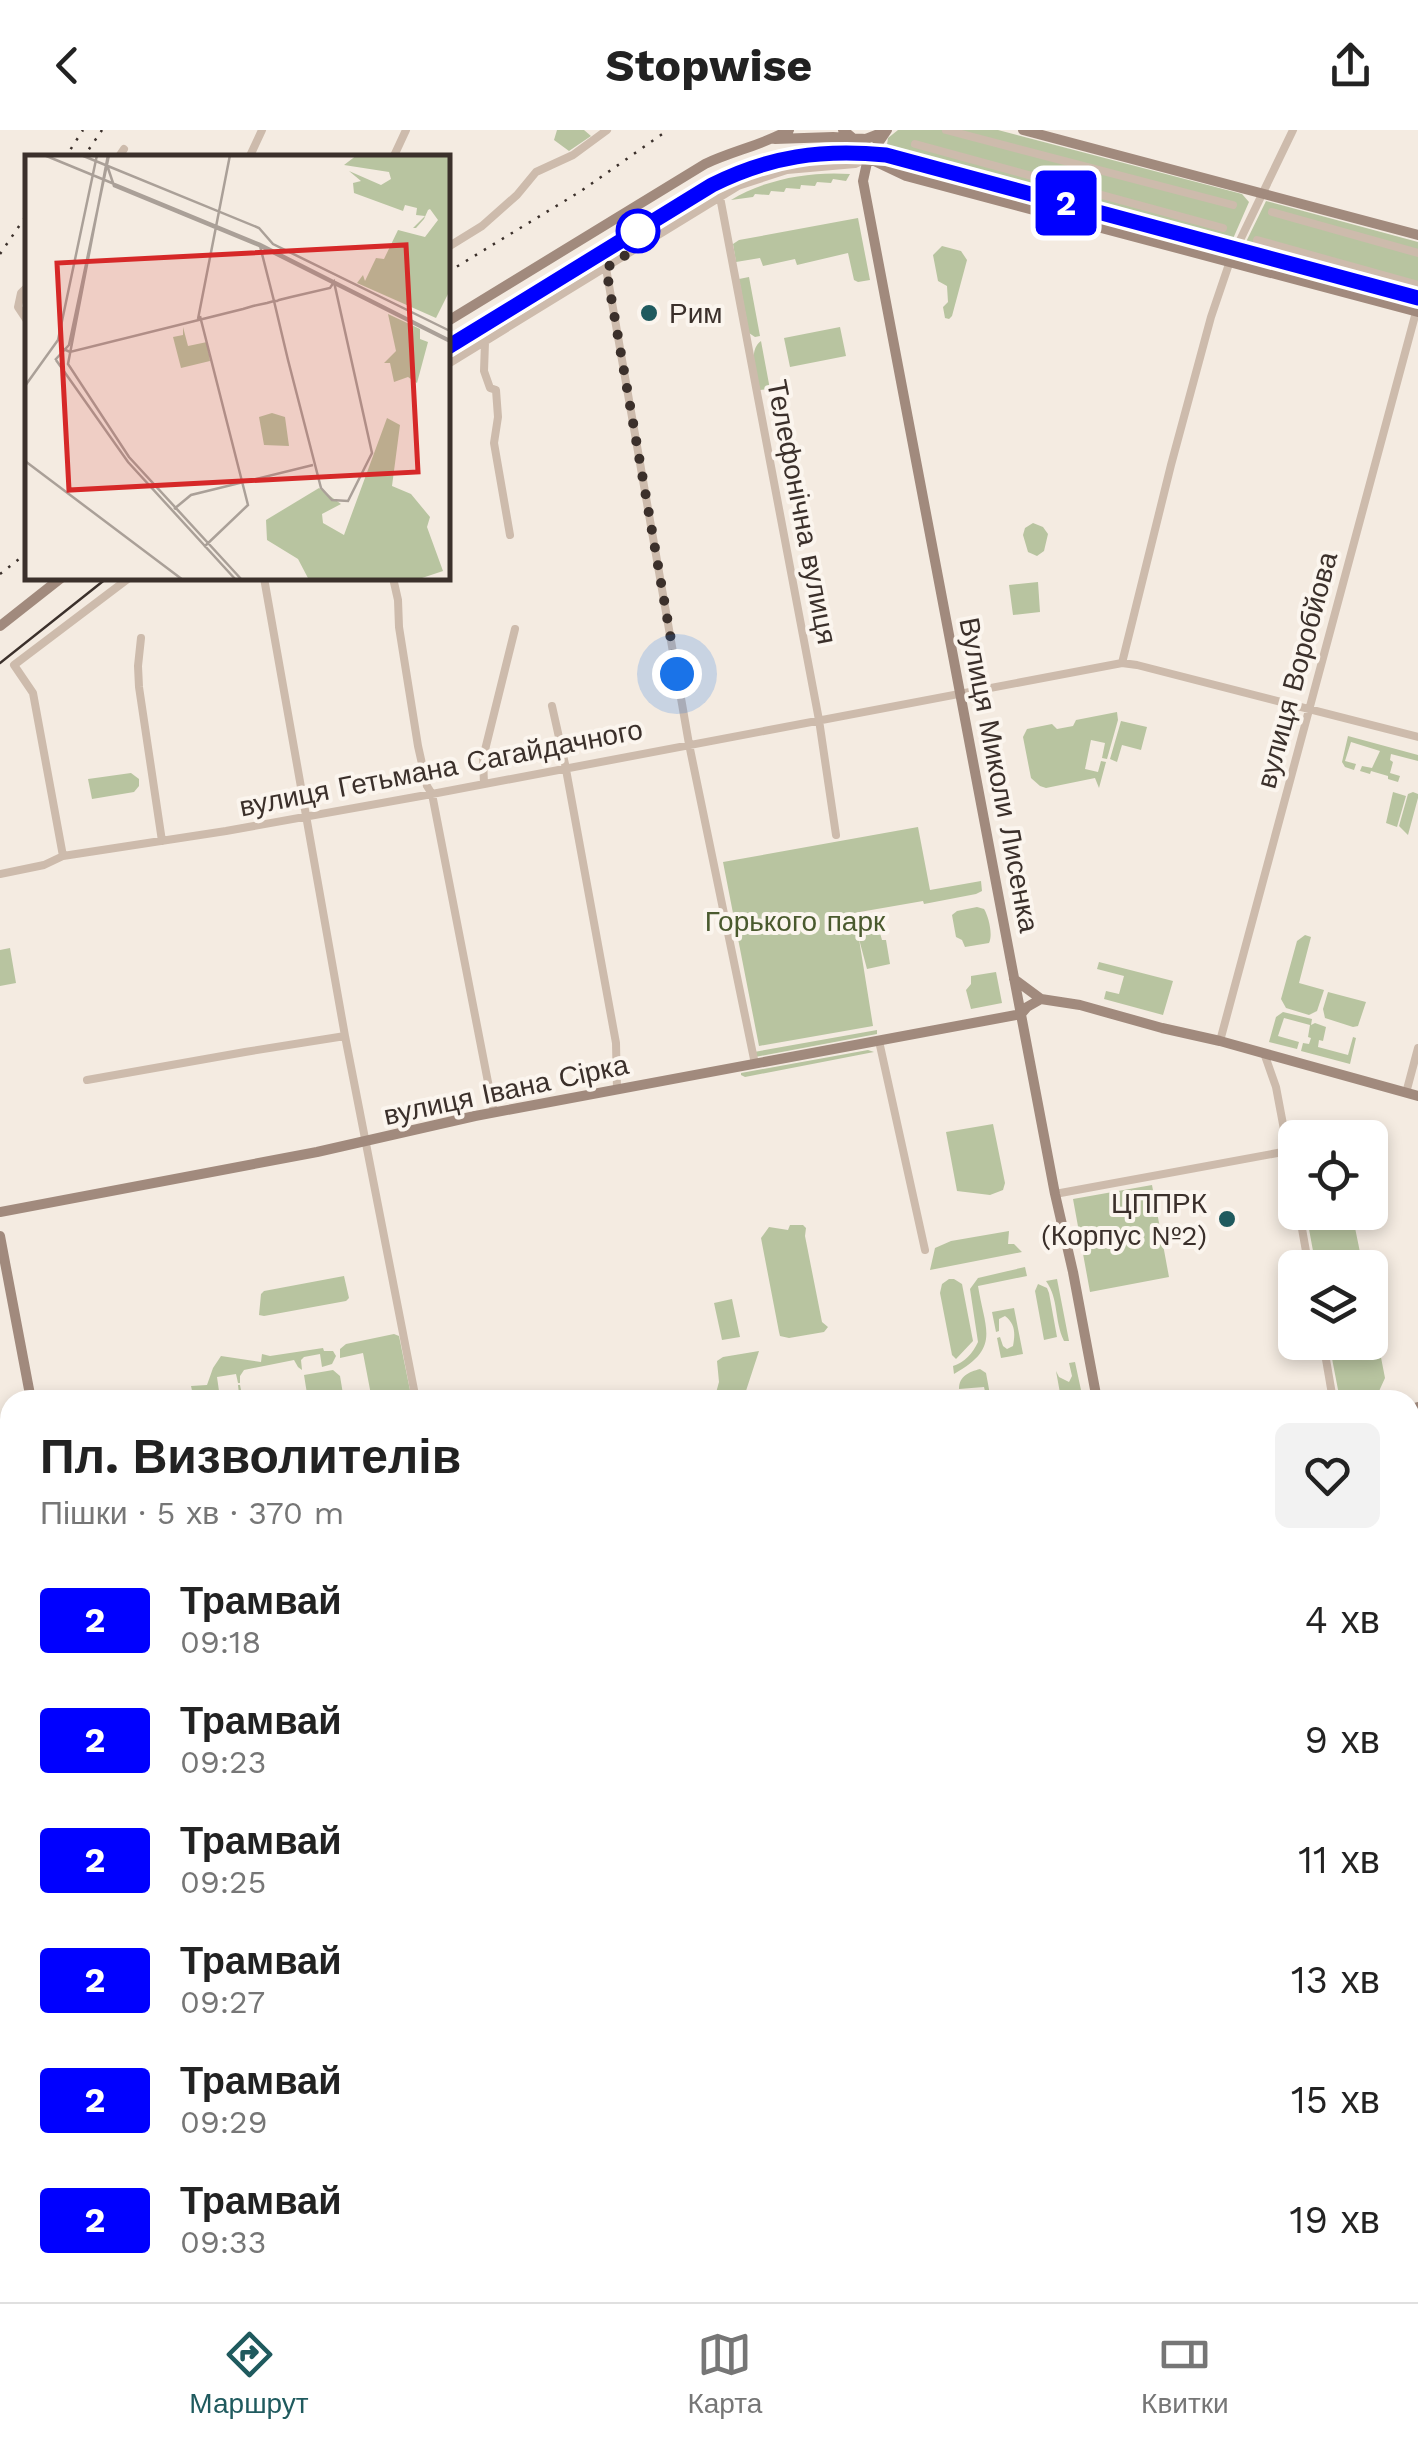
<!DOCTYPE html>
<html lang="uk">
<head>
<meta charset="utf-8">
<style>
  :root { --surface:#fff; --page:#f2f2f2; --text:#222; --muted:#767676; --line:#e0e0e0; --accent:#1f5a5e }
  body { margin:0; font-family:"Work Sans",sans-serif; background:var(--page); color:var(--text); height:100vh; display:flex; flex-direction:column; font-size:38px; white-space:nowrap }
  * { box-sizing:border-box; margin:0 }
  p { font-size:32px; color:var(--muted) }
  .icon { flex:none; width:55px; height:55px; fill:none; stroke:currentColor; stroke-width:2; stroke-linecap:round; stroke-linejoin:round }
  .map { position:relative; flex:1; overflow:hidden }
  .panel { position:absolute; left:0px; top:1260px; width:1420px; height:912px; display:flex; flex-direction:column; background:var(--surface); border-radius:30px 30px 0 0; box-shadow:0 5px 15px #0003 }
  .panel>* { flex:none }
  .badge { padding:0 20px; border-radius:8px; font-size:35px; line-height:65px }
  .buttons { position:absolute; left:1278px; top:990px; display:grid; gap:20px }
  .buttons a { display:grid; place-items:center; width:110px; height:110px; border-radius:15px; background:var(--surface); box-shadow:0 5px 15px #0003; font-size:50px }
  .you { position:absolute; width:50px; height:50px; margin:-25px; border:8px solid #fff; border-radius:50%; background:#1a73e8; box-shadow:0 0 0 15px #1a73e833 }
  .map>.badge { position:absolute; translate:-50% -50%; box-shadow:0 0 0 5px #fff }
  .round { display:grid; place-items:center; flex:none; width:105px; height:105px; border-radius:15px; background:var(--page) }
  .head { display:flex; align-items:center; justify-content:space-between; height:170px; padding:0 40px }
  h1 { font-size:48px; font-weight:700; line-height:75px }
  ul { padding:0; list-style:none }
  li { display:flex; align-items:center; gap:30px; height:120px; padding:0 40px }
  li div { flex:1 }
  li b { display:block; font-size:38px }
  li em { font-style:normal }
  li .badge { min-width:110px; font-weight:700; text-align:center }
  header { display:flex; justify-content:space-between; align-items:center; height:130px; padding:0 40px; background:var(--surface); font-size:45px; font-weight:700 }
  .tab-bar { display:flex; justify-content:space-around; align-items:center; height:140px; border-top:2px solid var(--line); background:var(--surface); font-size:28px; color:var(--muted) }
  .tab-bar a { display:grid; justify-items:center; gap:5px }
  .tab-bar .active { color:var(--accent) }
  .map>svg:first-child { display:block }
  .green { fill:#b8c4a0 }
  .lines { fill:none; stroke-linecap:round; stroke-linejoin:round }
  .street { stroke:#cdbbac; stroke-width:8 }
  .secondary { stroke:#a18a7d; stroke-width:10 }
  .tram { stroke:#3b302b; stroke-width:2.5 }
  .rail { stroke:#3b302b; stroke-width:2.5; stroke-dasharray:2.5 8; stroke-linecap:butt }
  .line-casing { stroke:#fff; stroke-width:22 }
  .line { stroke:#00f; stroke-width:15 }
  .walk { stroke:#3b302b; stroke-width:10; stroke-dasharray:0 18 }
  .stop-dot { fill:#fff; stroke:#00f; stroke-width:5 }
  .poi-dot { fill:#1f5a5e; stroke:#fbf5ee; stroke-width:4 }
  .labels { text-anchor:middle; dominant-baseline:central; stroke-width:8; stroke-linejoin:round; paint-order:stroke }
  .poi-label { font-size:28px; fill:#3b302b; stroke:#fbf5ee; text-anchor:start }
  .street-label { font-size:28px; fill:#3b302b; stroke:#fbf5ee }
  .park-label { font-size:28px; fill:#4a5a2e; stroke:#fbf5ee }
  .inset-road { fill:none; stroke:#aaa098; stroke-width:2.5 }
  .view { fill:#d62828; fill-opacity:0.15; stroke:#d62828; stroke-width:5 }
  .inset-edge { fill:none; stroke:#3b302b; stroke-width:5 }
</style>
</head>
<body>
<header><svg class="icon" aria-label="back" viewBox="0 0 24 24"><path d="M15 5l-7 7 7 7"/></svg>Stopwise<svg class="icon" aria-label="share" viewBox="0 0 24 24"><path d="M12 15V3M7 8l5-5 5 5M5 13v7h14v-7"/></svg></header>
<div class="map">
<svg width="1418" height="2172" viewBox="0 0 1418 2172">
  <rect width="100%" height="100%" fill="#f4ebe1"/>
  <path class="green" d="M557 0H584L591 6 569 21 554 10Z
    M898 0H998L1242 64 1249 72 1232 111 886 21 888 8Z
    M850 44 846 51 833 49 831 53 817 52 815 56 801 55 800 59 786 58 784 62 771 61 769 65 755 64 753 67 731 70C765 49 811 41 850 44Z
    M1266 71 1418 112V164L1244 116Z
    M858 88 870 150 858 152 854 150 848 123 797 135 795 129 763 136 760 128 736 132 733 114 739 110Z
    M942 116 961 121 967 130 952 186 949 189 945 188 943 177 948 172 947 156 938 151 933 125Z
    M749 147 760 206 755 207 749 203 739 149Z
    M840 197 846 226 790 237 784 208Z
    M761 211 769 254V259L760 260C757 245 747 221 761 211Z
    M1033 393 1043 397 1048 404 1044 421 1037 426 1028 422 1023 405 1025 398Z
    M1038 452 1040 482 1013 485 1009 455Z
    M1117 582 1118 590 1107 629 1102 628 1105 613 1091 610 1085 639 1098 642 1101 631 1106 632 1099 658 1095 648 1046 658 1040 656 1031 648 1023 607 1027 599 1052 594 1057 599 1073 596 1076 590Z
    M1121 591 1147 597 1141 620 1122 615 1117 632 1110 629Z
    M1348 606 1418 625V631L1391 624 1390 630 1393 632 1390 643 1400 646 1398 652 1388 649V646L1371 641 1370 644 1360 641 1362 636 1372 638 1380 621 1351 612 1345 631 1356 634 1354 640 1345 637 1342 632Z
    M131 643 139 649V656L134 662 92 669 88 649Z
    M1393 662 1406 666 1397 697 1386 693Z
    M1413 662 1418 664V668L1408 705 1399 696 1408 664Z
    M918 697 930 760 981 751 982 761 976 764 924 774 923 771 854 783 858 805 868 798 878 796 882 810H886L890 834 867 839 859 809 873 896 759 916 723 732Z
    M977 777 984 779C989 787 993 805 989 813L965 817 962 810 956 807 952 785 957 781Z
    M1305 805 1311 807 1299 853 1324 860 1317 881 1309 885 1286 878 1281 869 1297 811Z
    M10 818 16 853 0 856V820Z
    M1099 832 1173 851 1163 885 1104 869 1106 861 1119 864 1124 846 1097 839Z
    M996 842 1002 873 971 879 966 860 971 854V846Z
    M1328 862 1366 872 1358 896 1353 897 1325 888 1323 879Z
    M1283 882 1312 889 1311 895 1315 893 1326 897 1323 911 1319 910 1318 917 1348 925 1353 907 1356 908 1350 934 1301 921 1303 913 1309 914 1311 908 1308 907 1310 895 1284 888 1278 906 1299 912 1297 919 1269 912 1276 887Z
    M877 900V904L755 927 754 922Z
    M868 920 874 922 745 947 741 945V943Z
    M993 994 1005 1053 1003 1060 990 1065 957 1061 946 1002Z
    M1152 1055 1169 1147 1090 1162 1073 1069Z
    M1306 1083H1352L1363 1137H1316Z
    M790 1095H803L806 1098 805 1106 822 1192 828 1197 824 1202 789 1208 780 1206 779 1202 761 1108 769 1097 788 1100Z
    M1009 1101 1008 1114H1014L1022 1122 930 1140 935 1118 951 1111Z
    M1025 1137 1027 1146 978 1156C985 1200 1001 1218 954 1244L953 1236C964 1233 973 1223 978 1212L970 1159 978 1148Z
    M344 1146 349 1168 346 1171 264 1186 259 1185 261 1164 264 1161Z
    M949 1149H954L962 1154 973 1211 956 1229 952 1225 940 1163 942 1154Z
    M1057 1149 1069 1211H1064C1054 1190 1059 1169 1046 1151Z
    M1038 1154 1047 1158 1049 1163 1057 1207 1044 1210 1035 1161Z
    M732 1169 740 1207 722 1210 714 1173Z
    M1370 1171 1385 1248 1375 1270H1340L1329 1213 1370 1212Z
    M1014 1178 1023 1224 1001 1228 997 1208 1000 1207 1003 1216 1007 1219 1013 1216C1015 1205 1016 1194 1005 1186L999 1189V1201L996 1202 992 1182Z
    M394 1204 399 1206 412 1270H372L363 1223 340 1228V1219L346 1214Z
    M323 1218 324 1221H333L336 1226 332 1234 322 1237 320 1224 304 1227 301 1230 302 1240 298 1237 294 1230 244 1240 240 1246V1253H238L236 1244 217 1247 220 1268 239 1264 238 1255H240L243 1270 239 1267 220 1270H194L191 1256 207 1255 213 1238 221 1226 261 1232 262 1224 270 1226Z
    M759 1221 743 1270H714L719 1252 717 1231 723 1227Z
    M1075 1232 1081 1260 1060 1263 1056 1241 1059 1247 1069 1252 1072 1246 1069 1233Z
    M980 1239 986 1243 991 1270H987L984 1257 959 1259C959 1246 969 1242 980 1239Z
    M333 1240 340 1246 344 1270H308L304 1245Z
    M1418 1362V1416L1410 1430V1376Z
    M0 1846 10 1850V2020L0 2019Z
    M1410 2074 1418 2078V2172H1047L1052 2162H1410Z
    M573 2162 593 2163 595 2166V2162L931 2163 925 2172H570Z"/>
  <g class="lines">
    <path class="street" d="M946 0 1233 75
      M915 14 1223 98
      M118 28 124 19
      M249 28 262 0
      M393 28 406 0
      M720 67 819 590 836 705
      M1272 82 1418 123
      M1257 110 1418 155
      M448 117 482 96 517 65 536 42 573 25 607 0
      M606 138 689 614 755 934
      M28 156 21 163 18 177 28 192
      M485 212 484 241 490 258 496 260 498 287 494 313 510 405
      M448 234 738 56 787 40 855 34 868 28
      M264 448 345 906 416 1270
      M393 448 398 470 399 497 418 616 427 656 432 664 494 983
      M141 508 138 536 139 557 162 711
      M1122 533 1171 335 1211 187 1230 131 1293 0
      M552 576 565 634 616 913 617 960
      M484 654 483 628 515 499
      M63 726 33 563 14 535 129 448
      M0 744 44 735 63 726 226 701 432 664 1122 533 1137 535 1418 607
      M879 911 925 1120
      M1220 911 1416 182
      M1264 923 1276 957 1295 1058
      M87 950 245 922 345 906
      M1406 963 1418 918
      M1055 1064 1288 1021
      M1299 1082 1309 1138
      M1323 1212 1333 1270
      M1410 1637 1418 1623
      M1410 1669 1418 1673
      M1410 1883 1418 1869
      M0 2071 10 2073
      M1410 2080 1418 2085
      M0 2160 36 2172
      M396 2162 438 2172
      M297 2172 300 2162"/>
    <path class="secondary" d="M843 0 854 9 868 28 906 46 1418 182
      M887 0 868 28 863 51 1055 1064 1073 1142 1097 1270
      M1023 0 1418 105
      M775 9 833 7 866 9 881 3
      M448 191 705 34C732 21 763 15 789 0
      M0 496 61 448
      M1014 849 1041 869 1080 875 1162 898 1220 911 1418 966
      M0 1082 317 1022 475 986 1021 884 1027 877 1041 869
      M0 1106 31 1270
      M1410 1279 1418 1277
      M1410 1366 1418 1352
      M1410 1446 1418 1432
      M0 1551 10 1549
      M0 1836 10 1840
      M950 2172 956 2162
      M1003 2172 1009 2162"/>
    <path class="tram" d="M448 224 714 60C768 33 825 21 885 30L1418 173
      M0 533 107 448
      M1410 1337 1418 1324
      M931 2172 936 2162"/>
    <path class="rail" d="M65 28 83 0
      M83 28 102 0
      M0 124 28 83
      M448 142 581 61 668 0
      M0 444 28 422"/>
  </g>
  <g class="lines">
    <defs>
      <path id="line" d="M448 217 712 55C770 26 821 19 886 25L1418 168"/>
    </defs>
    <use href="#line" class="line-casing"/>
    <use href="#line" class="line"/>
    <path class="walk" d="M638 101 655 106 606 138 677 544"/>
  </g>
  <circle class="stop-dot" cx="638" cy="101" r="20"/>
  <g class="poi-dot">
    <circle cx="649" cy="183" r="10"/>
    <circle cx="1227" cy="1089" r="10"/>
  </g>
  <g class="labels">
    <g class="poi-label">
      <text x="669" y="183">Рим</text>
      <text x="1207" y="1073" text-anchor="end">ЦППРК<tspan x="1207" dy="32">(Корпус №2)</tspan></text>
    </g>
    <g class="street-label">
      <text transform="translate(802 382) rotate(79)">Телефонічна вулиця</text>
      <text transform="translate(1297 540) rotate(-75)">вулиця Воробйова</text>
      <text transform="translate(441 638) rotate(-11)">вулиця Гетьмана Сагайдачного</text>
      <text transform="translate(999 645) rotate(79)">Вулиця Миколи Лисенка</text>
      <text transform="translate(506 960) rotate(-12)">вулиця Івана Сірка</text>
    </g>
    <g class="park-label">
      <text x="795" y="791">Горького парк</text>
    </g>
  </g>
  <g transform="translate(25 25)">
    <rect width="425" height="425" fill="#f4ebe1"/>
    <path d="M332 0H425V135L411 163 332 128 338 120 340 126 351 103 359 104 373 75 400 82 413 65 405 54 403 55 399 64 391 73H388L400 61 391 60 392 53 380 50 378 56 329 38 328 28 336 26 324 16 356 30 366 24 364 17 319 10ZM363 159 395 174V184L403 187 392 228 383 222 369 227 365 208H359L371 196ZM158 172 163 191 182 187 185 206 156 213 148 182 158 180ZM247 258 260 262 264 291 239 290 234 262ZM362 263 375 270 367 331 386 339 405 362 402 372 418 416 391 425H284L273 404 242 385 241 365 294 333 316 349 297 359 298 368 319 380Z" fill="#b8c4a0"/>
    <path class="inset-road" d="M19 0 235 89 425 185M56 0 234 73 248 89 425 176M83 0 43 209 104 302 217 425M82 10 89 31 232 90 425 187M175 161 223 350 179 392M173 164 205 0M36 193 45 197 218 154 228 151 242 148 249 146H252L254 145 266 142 305 133 309 127 347 298 323 346 307 345 296 333 263 205 249 146 235 91M30 205 44 190 84 0M31 205 103 307 211 425M0 231 33 185 72 0M0 306 158 425M149 354 166 340 288 310"/>
    <path class="view" d="M381 90 393 317 44 335 32 108Z"/>
    <rect width="425" height="425" class="inset-edge"/>
  </g>
</svg>
<div class="buttons">
<a><svg class="icon" aria-label="locate" viewBox="0 0 24 24"><circle cx="12" cy="12" r="6"/><path d="M12 2v4M12 18v4M2 12h4M18 12h4"/></svg></a>
<a><svg class="icon" aria-label="layers" viewBox="0 0 24 24"><path d="M12 4l9 5-9 5-9-5zM3 14l9 5 9-5"/></svg></a>
</div>
<div class="you" style="left:677px;top:544px"></div>
<b class="badge" style="left:1066px;top:73px;background:#00f;color:#fff">2</b>
<section class="panel">
<div class="head"><div><h1>Пл. Визволителів</h1><p>Пішки · 5 хв · 370 m</p></div><a class="round"><svg class="icon" aria-label="heart" viewBox="0 0 24 24"><path d="M12 20l-8-8c-3-5 5-10 8-4 3-6 11-1 8 4z"/></svg></a></div>
<ul>
<li><span class="badge" style="background:#00f;color:#fff">2</span><div><b>Трамвай</b><p>09:18</p></div><em>4 хв</em></li>
<li><span class="badge" style="background:#00f;color:#fff">2</span><div><b>Трамвай</b><p>09:23</p></div><em>9 хв</em></li>
<li><span class="badge" style="background:#00f;color:#fff">2</span><div><b>Трамвай</b><p>09:25</p></div><em>11 хв</em></li>
<li><span class="badge" style="background:#00f;color:#fff">2</span><div><b>Трамвай</b><p>09:27</p></div><em>13 хв</em></li>
<li><span class="badge" style="background:#00f;color:#fff">2</span><div><b>Трамвай</b><p>09:29</p></div><em>15 хв</em></li>
<li><span class="badge" style="background:#00f;color:#fff">2</span><div><b>Трамвай</b><p>09:33</p></div><em>19 хв</em></li>
</ul>
</section>
</div>
<nav class="tab-bar">
<a class="active"><svg class="icon" aria-label="directions" viewBox="0 0 24 24"><path d="M12 3l9 9-9 9-9-9zM9 14v-3h6M13 9l2 2-2 2"/></svg>Маршрут</a>
<a><svg class="icon" aria-label="map" viewBox="0 0 24 24"><path d="M3 6l6-2 6 2 6-2v14l-6 2-6-2-6 2zM9 4v14M15 6v14"/></svg>Карта</a>
<a><svg class="icon" aria-label="tickets" viewBox="0 0 24 24"><path d="M3 7h18v10H3zM15 7v10"/></svg>Квитки</a>
</nav>
</body>
</html>
